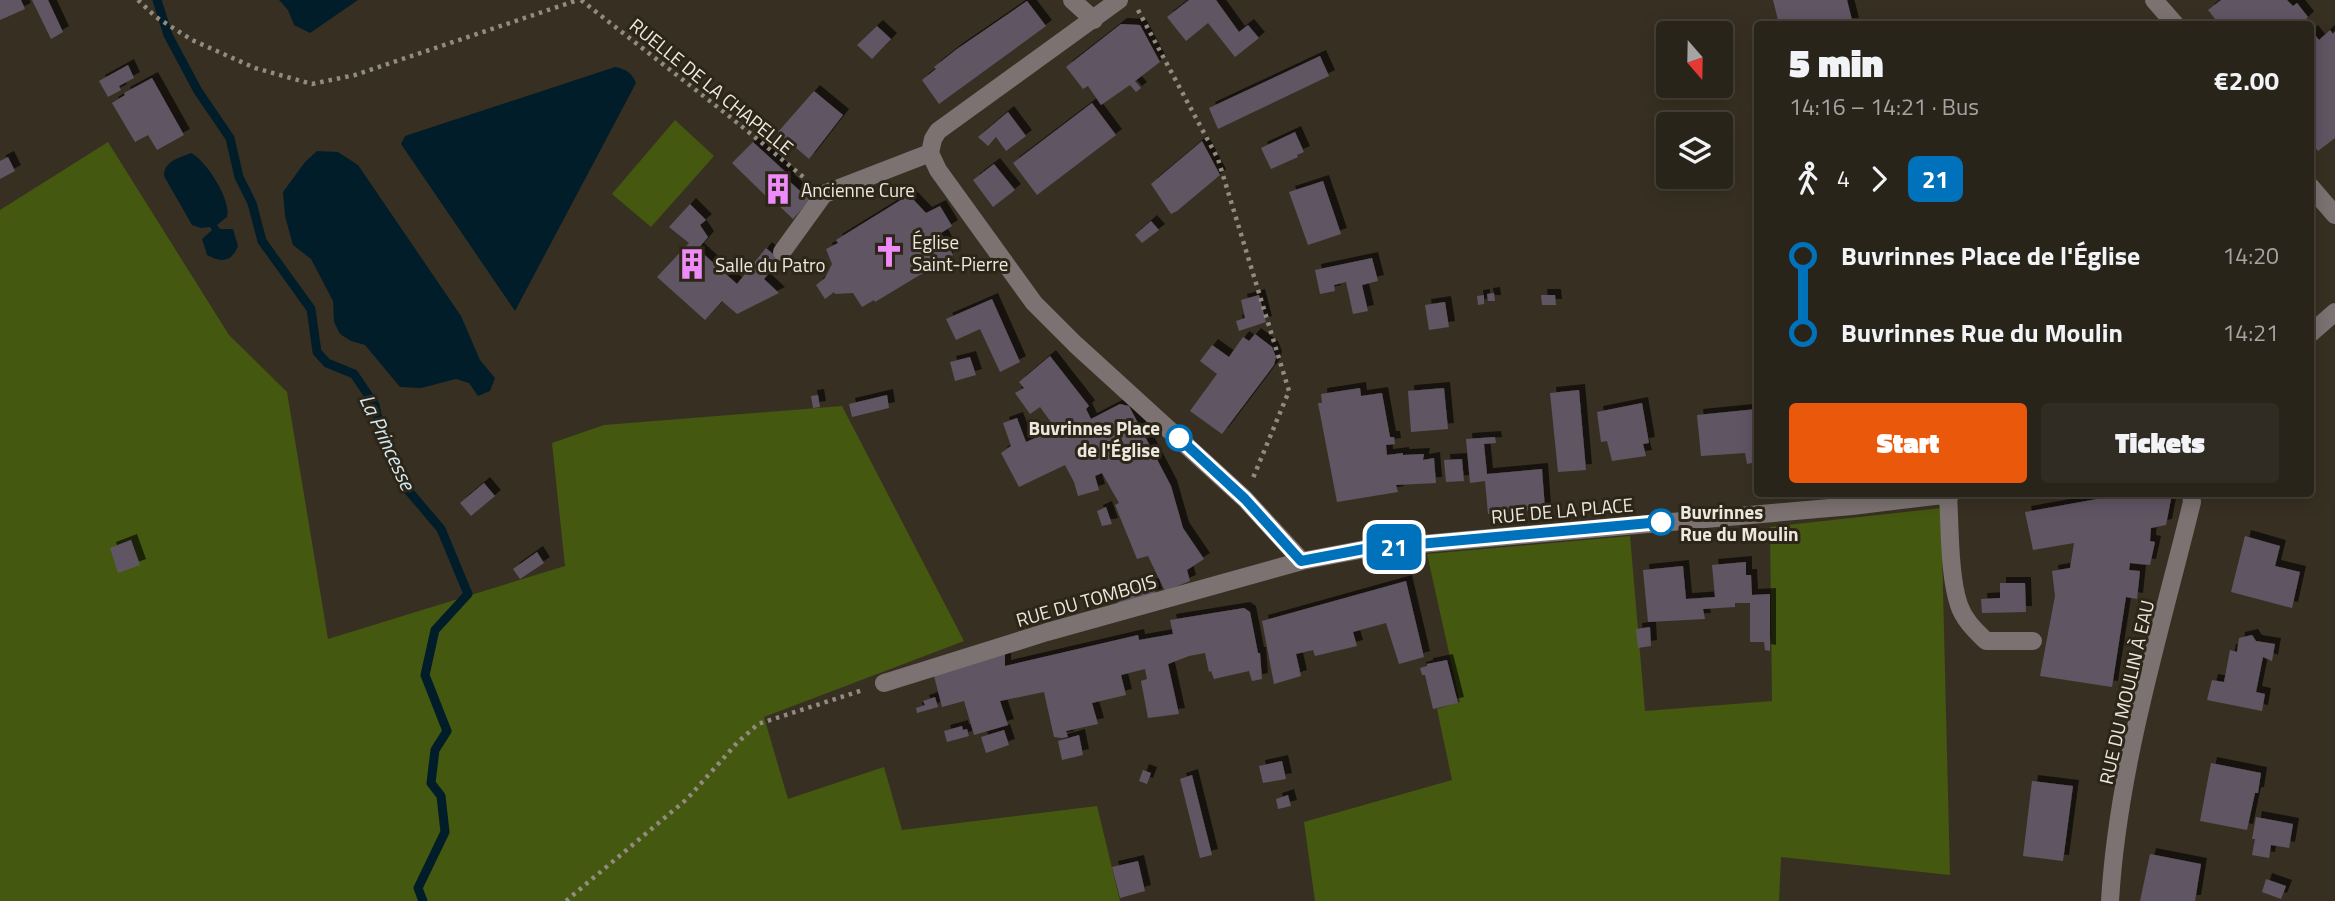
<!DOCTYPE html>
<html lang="en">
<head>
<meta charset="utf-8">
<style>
  :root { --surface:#29241a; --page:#312c23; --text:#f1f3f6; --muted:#a5a4a2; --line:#454139; --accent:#ea580c }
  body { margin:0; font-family:"Titillium Web",sans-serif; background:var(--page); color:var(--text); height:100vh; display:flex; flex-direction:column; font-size:26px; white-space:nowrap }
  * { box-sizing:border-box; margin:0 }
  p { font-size:23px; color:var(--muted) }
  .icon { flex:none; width:38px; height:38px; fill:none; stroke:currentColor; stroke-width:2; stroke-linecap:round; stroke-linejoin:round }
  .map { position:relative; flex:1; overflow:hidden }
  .details { position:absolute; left:1754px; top:21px; width:560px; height:476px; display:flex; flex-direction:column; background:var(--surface); border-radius:7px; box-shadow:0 4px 18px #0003,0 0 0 2px var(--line) }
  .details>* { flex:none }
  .badge { padding:0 14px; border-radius:10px; font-size:24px; line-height:46px }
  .needle { width:46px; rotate:160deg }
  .controls { position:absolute; left:1656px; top:21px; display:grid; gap:14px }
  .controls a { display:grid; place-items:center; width:77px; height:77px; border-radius:7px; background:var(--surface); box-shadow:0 4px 18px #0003,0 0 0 2px var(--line); font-size:35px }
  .map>.badge { position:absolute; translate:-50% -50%; box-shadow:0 0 0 4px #fff }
  .legs { display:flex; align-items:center; gap:10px; height:77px; padding:0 35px; font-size:23px }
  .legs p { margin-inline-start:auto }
  .overview { display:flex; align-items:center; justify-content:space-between; height:119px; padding:0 35px }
  h1 { font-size:38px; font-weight:800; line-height:52px }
  .button { display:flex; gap:14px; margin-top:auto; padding:14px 35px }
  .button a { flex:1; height:80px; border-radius:7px; background:var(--accent); color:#fff; font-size:28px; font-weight:800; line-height:80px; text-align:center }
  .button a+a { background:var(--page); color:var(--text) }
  ul { padding:0 35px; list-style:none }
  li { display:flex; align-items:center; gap:24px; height:77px; font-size:26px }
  li i { display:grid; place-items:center; width:10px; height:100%; margin:0 9px; background:currentColor }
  li i::after { content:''; width:18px; height:18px; margin:-9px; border:5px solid; border-radius:50%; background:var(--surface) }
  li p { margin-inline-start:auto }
  li:first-child i { background:linear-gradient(#0000 50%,currentColor 0) }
  li:last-child i { background:linear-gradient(currentColor 50%,#0000 0) }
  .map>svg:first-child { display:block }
  .green { fill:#44580f }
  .water { fill:#001d29 }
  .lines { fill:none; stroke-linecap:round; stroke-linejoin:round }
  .stream { stroke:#001d29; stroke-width:9 }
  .building { fill:#615563; filter:url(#shadow) }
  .path { stroke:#918b80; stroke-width:4.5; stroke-dasharray:3.5 5; stroke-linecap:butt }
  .minor { stroke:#7b7271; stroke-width:18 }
  .line-1-casing { stroke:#fff; stroke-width:16 }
  .line-1 { stroke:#0072bc; stroke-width:10 }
  .stop-1-dot { fill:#fff; stroke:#0072bc; stroke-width:3.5 }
  .labels { text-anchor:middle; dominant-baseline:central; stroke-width:6; stroke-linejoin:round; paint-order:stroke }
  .street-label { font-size:19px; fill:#ece8df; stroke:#2d2618 }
  .poi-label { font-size:19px; fill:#ece8df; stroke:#2d2618; text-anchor:start }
  .stop-label { font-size:19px; font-weight:bold; fill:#ece8df; stroke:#2d2618; text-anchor:end }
  .water-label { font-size:21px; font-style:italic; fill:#d2e8f3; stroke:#2d2618 }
</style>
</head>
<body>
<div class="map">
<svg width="2335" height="901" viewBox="0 0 2335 901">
  <defs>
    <filter id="shadow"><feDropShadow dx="6" dy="-6" stdDeviation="0" flood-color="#0009"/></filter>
  </defs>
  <rect width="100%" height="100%" fill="#373022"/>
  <path class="green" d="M675 120 714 156 651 227 612 194Z
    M108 142 229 335 287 392 328 639 565 566 552 443 604 425 842 406 964 641 764 717 788 799 884 767 902 830 1097 806 1120 901H0V210Z
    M1941 508 1950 875 1781 857 1779 901H1315L1304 822 1452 780 1437 709 1460 702 1427 554 1630 536 1645 711 1772 701 1770 527Z"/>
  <path class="water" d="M279 0H358L310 33 294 25 288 10Z
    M615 67C626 69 632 73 636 83L515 311 401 144 405 136Z
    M317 151 338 152 358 165 461 316 480 360 495 378 490 391 478 396 469 383 456 379 421 388 400 387 365 345 351 341 340 334 334 322 333 301 311 259 293 245 285 216 283 192 305 162Z
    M191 153C206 160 232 201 227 217L217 225 220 229H233L238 246C232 262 221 263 207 255L202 239 212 230 210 227 201 228 192 225 164 176C164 161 179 158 191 153Z"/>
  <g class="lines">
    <path class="stream" d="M157 0 168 35 198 91 230 138 239 177 252 203 262 241 311 309 317 352 327 363 354 374 375 405 379 424 392 459 407 489 441 529 468 594 435 630 425 675 447 731 435 750 431 783 441 796 445 832 418 888 423 901"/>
  </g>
  <path class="building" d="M0 0H21L25 9 0 20Z
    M32 0H48L63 32 51 39Z
    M1189 0H1216L1239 32 1248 25 1259 38 1235 57 1208 23 1186 41 1167 17Z
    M1773 0H1847L1853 24H1779Z
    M2221 0H2287L2293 6 2297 3 2308 17 2301 24H2219L2208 10Z
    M1027 1 1046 26 939 104 922 80 936 69 934 67 957 49Z
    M1121 24 1140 25 1160 62 1135 81 1141 88 1136 92 1130 85 1101 105 1088 86 1083 89 1066 67Z
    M877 26 891 39 872 59 857 45Z
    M2330 30 2333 34 2335 31V138L2318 151 2310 141V33L2312 31 2319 40Z
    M1320 56 1329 76 1218 129 1209 108Z
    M128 65 134 78 119 86 121 90 108 97 99 81Z
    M152 78 184 135 157 150 148 135 135 142 112 103 125 95 124 93Z
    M814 91 843 115 809 159 778 132Z
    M1092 103 1116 135 1037 195 1013 163Z
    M1008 112 1026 136 1006 151 996 137 988 146 978 137Z
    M1295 132 1304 152 1297 155 1298 157 1271 169 1261 148Z
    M1202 141 1220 175 1177 211 1171 214 1151 184Z
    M753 142 791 177 788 180 810 200 793 219 772 199 770 200 732 163Z
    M8 157 15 171 0 179V161Z
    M994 164 1015 190 993 207 973 180Z
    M1323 181 1341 234 1308 245 1289 192Z
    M909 195 926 213 940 206 952 226 941 233 953 255 875 302 874 300 862 307 853 293 835 294 834 292 825 299 816 285 825 278 832 264 826 249 838 243 836 240Z
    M690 204 706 220 700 225 708 237 698 249 737 284 766 248 780 260 764 279 779 293 737 314 722 301 705 320 657 277 689 243 669 227Z
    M1151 221 1159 230 1142 243 1135 235Z
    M1372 258 1378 281 1362 285 1368 311 1353 314 1346 282 1334 285 1335 291 1320 294 1315 270Z
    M1494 293 1495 301H1488L1487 294Z
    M1259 295 1266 322 1239 331 1236 321 1245 318 1241 300Z
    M1484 295V304L1478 305 1477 296Z
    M1541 295H1555L1556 305H1542Z
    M992 299 1020 362 1000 372 980 329 956 340 946 319Z
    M1445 302 1449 327 1429 330 1425 305Z
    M1255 334 1272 347 1276 357 1274 365 1222 434 1190 411 1217 374 1200 361 1212 345 1229 357 1243 337 1249 341Z
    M1050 356 1089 406 1086 409 1091 419 1120 404 1129 406 1171 486 1183 528 1204 559 1187 570 1190 581 1165 591 1148 556 1137 559 1115 505 1119 503 1102 473 1095 476 1099 490 1078 496 1074 482 1065 465 1019 487 1001 453 1011 446 1003 423 1017 418 1026 442 1056 429 1040 407 1030 414 1015 393 1024 388 1019 382Z
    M970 357 976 375 955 381 950 362Z
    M1360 388 1361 396 1382 393 1390 437H1394L1395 444 1386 445 1387 455 1403 453V455L1424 454 1423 460 1434 458 1436 483 1396 485 1398 492 1337 502 1318 403H1322L1321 394Z
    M1444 388 1448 429 1411 432 1408 391Z
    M1579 390 1586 470 1558 472 1550 393Z
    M818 395 820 407 813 408 811 396Z
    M887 395 889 408 852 417 849 404Z
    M1642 403 1649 443 1643 444 1646 456 1612 461 1607 441 1601 442 1597 412Z
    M1757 409V462L1747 464 1745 453 1701 456 1697 415Z
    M1495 437 1496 443 1484 444 1487 474 1542 469 1545 509 1488 514 1485 481 1470 483 1466 439Z
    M1462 459 1464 481 1446 482 1444 460Z
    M484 483 495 496 471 516 460 503Z
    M2125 494H2172L2166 525 2151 528 2150 541 2155 542 2150 565 2130 563 2129 570 2140 571 2137 599 2126 597 2112 687 2040 676 2055 596 2052 571 2070 568 2074 543 2033 550 2025 512Z
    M1106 507 1112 524 1102 526 1097 511Z
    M2245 536 2280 546 2275 566 2300 572 2292 608 2231 592Z
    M131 540 140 565 118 573 110 548Z
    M537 552 544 563 520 579 513 569Z
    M1746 562V575H1751L1752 595 1770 594V651L1765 650 1764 642H1750V603H1735V607L1703 609 1705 619 1648 622 1643 570 1683 566 1686 599 1715 597 1712 565Z
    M1406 581 1424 657 1399 664 1386 623 1353 632 1357 646 1315 656 1313 650 1296 654 1301 676 1274 684 1262 621Z
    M2000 583H2025L2026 612 1982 613 1981 599 2000 598Z
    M1153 584 1156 595 1118 604 1115 593Z
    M1244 608 1250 612 1258 653H1260L1262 679 1252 681 1249 671 1214 679 1211 671 1209 672 1205 653 1189 656 1168 664 1179 714 1148 718 1141 681 1147 679 1145 669 1121 675 1126 695 1092 703 1098 724 1066 731 1068 737 1062 738 1054 737 1044 692 1000 701 1008 725 974 735 964 701 942 707 933 672 1005 649V666L1138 635 1139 640 1173 634 1170 620Z
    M1650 627 1651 646 1638 648 1636 629Z
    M2252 635 2256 641 2275 644 2272 661 2263 657 2256 692 2265 694 2262 711 2207 700 2212 680 2224 682 2230 650 2237 652 2239 638Z
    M1447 660 1458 703 1433 709 1425 675H1422L1420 668 1427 666V664Z
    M935 697 938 707 917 713 916 708 925 705 923 701Z
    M962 726 963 730 967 729 969 736 947 742 944 731Z
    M1004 730 1009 745 986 753 981 737Z
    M1079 735 1083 755 1062 760 1058 741Z
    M1282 761 1286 779 1263 783 1259 766Z
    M2211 763 2261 773 2258 793H2255L2247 830 2200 821Z
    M1143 770 1151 773 1147 784 1139 781Z
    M1192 775 1212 855 1200 858 1180 779Z
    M2032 781 2073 786 2063 861 2023 856Z
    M1288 795 1291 806 1278 809 1276 799Z
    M2256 817 2293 824 2289 848 2271 845 2269 858 2252 855 2255 839H2252Z
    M2150 854 2201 864 2195 901H2140Z
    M1138 861 1145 891 1120 898 1112 867Z
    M2266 879 2286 886 2281 899 2262 892Z"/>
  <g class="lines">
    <path class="path" d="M138 0 156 17 192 40 255 68 312 84 355 75 578 0
      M581 0 734 120 807 180
      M1138 10 1218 159 1289 391 1253 478
      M566 901 687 799 737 743 758 724 863 690"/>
    <path class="minor" d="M1072 0 1094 20
      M2154 0 2175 24
      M930 153 938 170 1034 303 1075 344 1245 499 1302 561
      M930 153 933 139 938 131 1119 0
      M2310 186 2335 215
      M782 252 824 194 930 153
      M2310 334 2335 312
      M1948 494C1950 526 1949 576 1959 605 1964 620 1975 630 1986 641H2033
      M884 683 1047 632 1302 561 1365 549 1852 506 1951 494
      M2110 901C2118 766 2160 633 2192 502L2191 494"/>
  </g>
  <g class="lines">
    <defs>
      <path id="line-1" d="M1179 438 1245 499 1301 561 1364 549 1661 522"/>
    </defs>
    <use href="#line-1" class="line-1-casing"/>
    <use href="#line-1" class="line-1"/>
  </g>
  <defs>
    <symbol id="building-bare" viewBox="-9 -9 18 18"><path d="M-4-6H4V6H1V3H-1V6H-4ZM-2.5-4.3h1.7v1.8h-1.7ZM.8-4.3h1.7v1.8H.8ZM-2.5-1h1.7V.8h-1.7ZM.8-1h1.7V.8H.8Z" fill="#ee8bf8" stroke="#2d2618" stroke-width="2.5" paint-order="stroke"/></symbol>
    <symbol id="church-bare" viewBox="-9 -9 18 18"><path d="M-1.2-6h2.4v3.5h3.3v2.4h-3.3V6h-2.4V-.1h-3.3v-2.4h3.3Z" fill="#ee8bf8" stroke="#2d2618" stroke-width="2.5" paint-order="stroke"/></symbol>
  </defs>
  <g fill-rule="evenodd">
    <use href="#building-bare" x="756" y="167" width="44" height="44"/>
    <use href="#church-bare" x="867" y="230" width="44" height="44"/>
    <use href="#building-bare" x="670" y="242" width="44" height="44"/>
  </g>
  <g class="stop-1-dot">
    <circle cx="1179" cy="438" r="12"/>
    <circle cx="1661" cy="522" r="12"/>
  </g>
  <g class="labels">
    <g class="street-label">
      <text transform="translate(712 86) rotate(39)">RUELLE DE LA CHAPELLE</text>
      <text transform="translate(1562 510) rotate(-5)">RUE DE LA PLACE</text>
      <text transform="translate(1086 600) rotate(-16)">RUE DU TOMBOIS</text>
      <text transform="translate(2126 692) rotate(-77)">RUE DU MOULIN À EAU</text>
    </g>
    <g class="poi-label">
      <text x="801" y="189">Ancienne Cure</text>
      <text x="912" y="241">Église<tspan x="912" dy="22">Saint-Pierre</tspan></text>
      <text x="715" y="264">Salle du Patro</text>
    </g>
    <g class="stop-label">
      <text x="1160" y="427">Buvrinnes Place<tspan x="1160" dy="22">de l'Église</tspan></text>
      <text x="1680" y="511" text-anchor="start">Buvrinnes<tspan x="1680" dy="22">Rue du Moulin</tspan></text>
    </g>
    <g class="water-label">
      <text transform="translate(388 442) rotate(65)">La Princesse</text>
    </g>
  </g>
</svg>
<div class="controls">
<a><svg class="needle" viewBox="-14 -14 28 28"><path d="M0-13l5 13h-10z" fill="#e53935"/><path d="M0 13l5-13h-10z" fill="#a5a4a2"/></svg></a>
<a><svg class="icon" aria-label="layers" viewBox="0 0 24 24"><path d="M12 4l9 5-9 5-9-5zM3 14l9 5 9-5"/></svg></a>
</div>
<b class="badge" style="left:1394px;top:547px;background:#0072bc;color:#fff">21</b>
<section class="details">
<div class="overview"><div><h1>5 min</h1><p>14:16 – 14:21 · Bus</p></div><b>€2.00</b></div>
<div class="legs"><svg class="icon" aria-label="walk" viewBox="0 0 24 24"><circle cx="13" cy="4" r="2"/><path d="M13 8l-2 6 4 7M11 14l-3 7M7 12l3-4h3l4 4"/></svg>4<svg class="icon" aria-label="forward" viewBox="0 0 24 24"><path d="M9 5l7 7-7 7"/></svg><b class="badge" style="background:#0072bc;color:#fff">21</b></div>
<ul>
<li><i style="color:#0072bc"></i><b>Buvrinnes Place de l'Église</b><p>14:20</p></li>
<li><i style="color:#0072bc"></i><b>Buvrinnes Rue du Moulin</b><p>14:21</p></li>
</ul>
<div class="button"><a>Start</a><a>Tickets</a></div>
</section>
</div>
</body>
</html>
